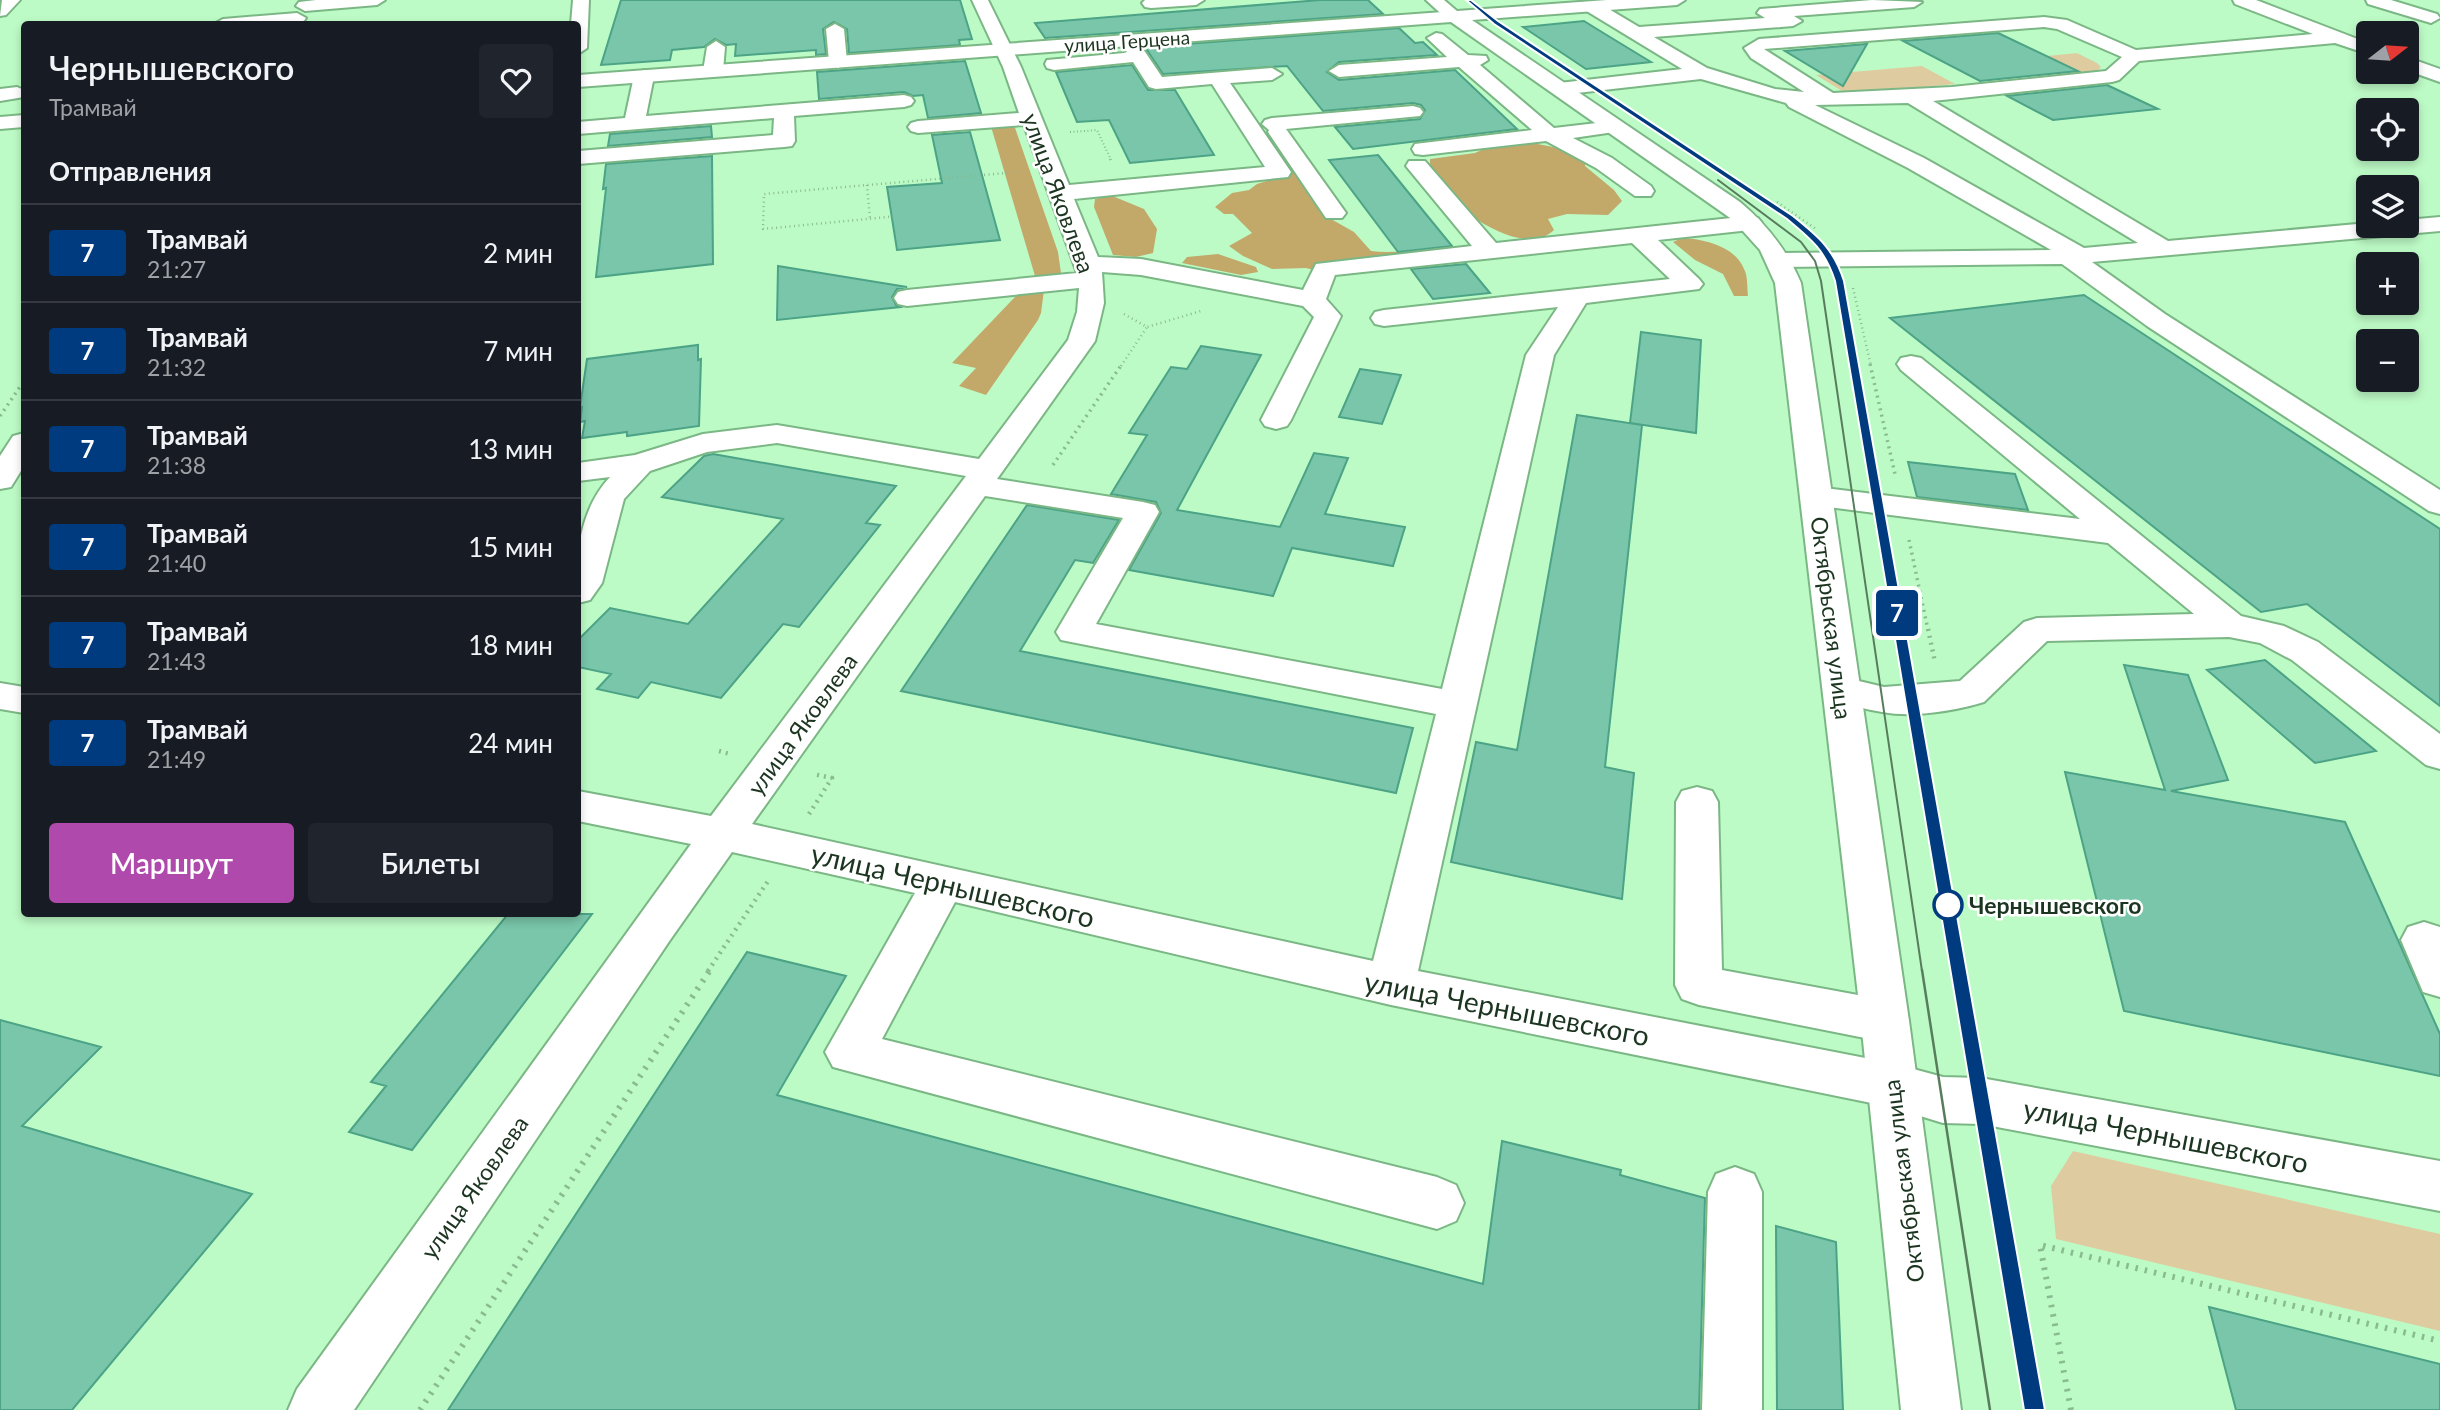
<!DOCTYPE html>
<html lang="ru">
<head>
<meta charset="utf-8">
<style>
  :root { --surface:#171b24; --page:#20242c; --text:#f1f3f6; --muted:#9ea1a6; --line:#363941; --accent:#af49ac }
  body { margin:0; font-family:Lato,sans-serif; background:var(--page); color:var(--text); height:100vh; display:flex; flex-direction:column; font-size:26px; white-space:nowrap }
  * { box-sizing:border-box; margin:0 }
  p { font-size:23px; color:var(--muted) }
  .icon { flex:none; width:38px; height:38px; fill:none; stroke:currentColor; stroke-width:2; stroke-linecap:round; stroke-linejoin:round }
  .map { position:relative; flex:1; overflow:hidden }
  .sheet { position:absolute; left:21px; top:21px; width:560px; height:896px; display:flex; flex-direction:column; background:var(--surface); border-radius:7px; box-shadow:0 4px 10px #0003 }
  .sheet>* { flex:none }
  .badge { padding:0 14px; border-radius:5px; font-size:24px; line-height:46px }
  .needle { width:46px; rotate:73deg }
  .buttons { position:absolute; left:2356px; top:21px; display:grid; gap:14px }
  .buttons a { display:grid; place-items:center; width:63px; height:63px; border-radius:7px; background:var(--surface); box-shadow:0 4px 10px #0003; font-size:35px }
  .map>.badge { position:absolute; translate:-50% -50%; box-shadow:0 0 0 4px #fff }
  h2 { padding:0 28px; font-size:26px; line-height:63px }
  .round { display:grid; place-items:center; flex:none; width:74px; height:74px; border-radius:7px; background:var(--page) }
  .head { display:flex; align-items:center; justify-content:space-between; height:119px; padding:0 28px }
  h1 { font-size:33px; font-weight:600; line-height:52px }
  .action { display:flex; gap:14px; margin-top:auto; padding:14px 28px }
  .action a { flex:1; height:80px; border-radius:7px; background:var(--accent); color:#fff; font-size:28px; font-weight:600; line-height:80px; text-align:center }
  .action a+a { background:var(--page); color:var(--text) }
  ul { padding:0; list-style:none }
  li { display:flex; align-items:center; gap:21px; height:98px; padding:0 28px; border-top:2px solid var(--line) }
  li div { flex:1 }
  li b { display:block; font-size:26px }
  li em { font-style:normal }
  li .badge { min-width:77px; font-weight:700; text-align:center }
  .map>svg:first-child { display:block }
  .green { fill:#decca0 }
  .forest { fill:#c2a96a }
  .building { fill:#79c6aa; stroke:#4ca386; stroke-width:2 }
  .lines { fill:none; stroke-linecap:round; stroke-linejoin:round }
  .minor-casing { stroke:#7bb785; stroke-width:4 }
  .major-casing { stroke:#7bb785; stroke-width:4 }
  .path-far4 { stroke:#89bb90; stroke-width:2; stroke-dasharray:1 2.5; stroke-linecap:butt }
  .path-far3 { stroke:#89bb90; stroke-width:2.5; stroke-dasharray:1 3.5; stroke-linecap:butt }
  .path-far2 { stroke:#89bb90; stroke-width:3.5; stroke-dasharray:2 4.5; stroke-linecap:butt }
  .path-far1 { stroke:#89bb90; stroke-width:4.5; stroke-dasharray:2 5; stroke-linecap:butt }
  .path { stroke:#89bb90; stroke-width:6; stroke-dasharray:2.5 7; stroke-linecap:butt }
  .minor { fill:#fff; fill-rule:evenodd }
  .major { fill:#fff; fill-rule:evenodd }
  .tram-far1 { stroke:#577d5d; stroke-width:2 }
  .tram { stroke:#577d5d; stroke-width:2.5 }
  .line { fill:#003b80; stroke:#fff; stroke-width:2 }
  .stop-dot { fill:#fff; stroke:#003b80; stroke-width:3.5 }
  .labels { text-anchor:middle; dominant-baseline:central; stroke-width:5; stroke-linejoin:round; paint-order:stroke }
  .far-street-label { font-size:19px; fill:#1c3520; stroke:#fff }
  .street-label { font-size:23px; fill:#1c3520; stroke:#fff }
  .stop-label { font-size:23px; font-weight:bold; fill:#1c3520; stroke:#fff; text-anchor:start }
  .near-street-label { font-size:28px; fill:#1c3520; stroke:#fff }
</style>
</head>
<body>
<div class="map">
<svg width="2440" height="1410" viewBox="0 0 2440 1410">
  <rect width="100%" height="100%" fill="#bdfbc6"/>
  <path class="green" d="M2077 53 2097 63 2101 67 2097 71 2026 77 2018 73V59Z
    M1922 66 1955 84 1847 94 1816 75Z
    M2073 1151 2440 1234V1331L2056 1239 2051 1186Z"/>
  <path class="forest" d="M1013 122 1058 252 1062 280 1044 290 1041 313 1038 320 986 395 959 386 976 368 952 363 1035 276 990 123Z
    M1523 141 1563 149 1586 161 1585 166 1614 190 1622 201 1608 215 1567 214 1548 219 1554 230C1522 261 1447 205 1432 175 1430 170 1430 164 1430 159L1475 153 1490 146Z
    M1289 167 1296 170 1322 201 1331 219 1354 232 1371 251C1397 255 1425 246 1450 254L1447 258 1337 276 1306 268 1272 269 1243 256 1229 246 1252 233 1233 214H1224L1215 207 1232 193 1249 190 1257 184 1286 175Z
    M1110 195 1144 209 1157 229 1153 253 1136 257 1113 255 1094 207 1095 199Z
    M1682 238C1704 239 1735 246 1744 269 1748 276 1747 288 1748 296H1734L1723 274 1695 260 1673 242Z
    M1218 254 1256 267 1258 272 1241 275 1182 263 1187 257Z"/>
  <path class="building" d="M621 0H960L972 39 959 40 960 45 849 53 847 29 834 22 823 29 826 54 816 55V50L735 56 736 44 726 45 715 39 704 47 672 50 670 60 601 65Z
    M1320 0H1368L1383 14 1045 38 1035 23Z
    M1584 21 1605 34 1651 62 1586 69 1523 27Z
    M1399 28 1415 43 1423 42 1437 55 1339 62 1327 72 1339 80 1455 70 1517 129 1353 149 1335 127 1420 119 1425 110 1421 105 1413 103 1323 111 1287 66 1163 74 1145 47Z
    M1998 33 2078 71 1980 81 1903 41Z
    M1867 44 1843 86 1785 51Z
    M965 61 981 113 928 118 923 95 913 96 904 92 819 99 817 72Z
    M1132 65 1148 90H1175L1214 155 1130 163 1109 120 1077 122 1056 72Z
    M2107 85 2158 109 2053 120 2007 96Z
    M711 126 712 137 608 146 610 134Z
    M970 132 1000 240 897 250 887 187 942 183 932 135Z
    M1378 155 1425 213 1452 246 1398 252 1329 160Z
    M712 156 713 264 596 277 606 188 603 189 606 164Z
    M1466 264 1490 293 1433 299 1411 269Z
    M778 266 907 287 897 289 892 297 896 305 900 307 777 320Z
    M2084 295 2440 529V706L2307 604 2261 612 1890 318Z
    M1641 332 1701 340 1696 433 1630 423Z
    M698 345V360L701 359 699 426 627 436V432L582 438 585 421 580 422 582 407H580L587 359Z
    M1201 346 1261 355 1177 510 1280 527 1314 453 1348 458 1325 514 1405 527 1393 566 1292 548 1273 596 1129 570 1161 513 1156 502 1111 494 1147 435 1129 433 1171 367 1187 369Z
    M1360 369 1401 375 1382 424 1339 417Z
    M1577 415 1642 425 1605 767 1634 773 1622 899 1451 862 1476 742 1517 750Z
    M713 454 896 486 866 523 880 525 799 627 783 624 721 698 651 682 638 698 597 689 611 674 578 667V640L610 608 688 624 783 519 662 497 704 456Z
    M1908 462 2015 474 2028 510 1917 497Z
    M1027 505 1119 520 1093 563 1075 560 1020 651 1413 728 1396 793 901 691Z
    M2265 660 2376 751 2315 763 2207 670Z
    M2124 665 2188 675 2228 780 2171 791 2345 822 2440 1034V1076L2124 1011 2065 772 2165 790Z
    M508 914H592L412 1150 349 1132 386 1086 371 1082Z
    M747 952 846 976 777 1095 1483 1284 1502 1141 1621 1170 1620 1175 1705 1198 1699 1410H448Z
    M0 1020 101 1047 22 1126 252 1194 72 1410H0Z
    M1776 1226 1836 1242 1843 1410H1777Z
    M2209 1307 2440 1364V1410H2236Z"/>
  <g class="lines">
    <defs>
      <path id="minor" d="M316 0H385L377 5 305 11 296 6 299 2Z
        M573 0H589L587 48 578 54V24H571Z
        M972 0H988L1021 67 1069 185 1265 167 1212 84 1156 89 1149 87 1133 62 1054 70 1047 68 1045 64 1047 60 1124 53 1127 52 1120 41 1129 36 1135 37 1162 77 1272 68 1282 74 1272 80 1230 83 1291 172 1288 177 1074 199 1098 257 1141 259 1303 290 1316 264 1472 246 1406 166 1409 161H1425L1496 243 1750 216 1758 218 1762 223 1758 228 1750 230 1658 240 1699 279 1703 284 1699 289 1586 303 1554 355 1418 971 1891 1063 1943 1077 1981 1078 2440 1161V1211L1981 1124 1943 1123 1891 1107 1391 1005 955 902 882 1039 1437 1177 1456 1185 1464 1203 1456 1221 1437 1229 833 1067 825 1052 915 893 732 852 670 940 354 1410H288L297 1389 691 844 578 821V791L711 816 966 476 777 443 707 452 650 471 624 499 602 583 590 600 578 603C574 560 579 510 610 477L578 481V463L635 455 703 434 777 425 979 459 1068 340 1077 312 1079 288 907 306 898 304 894 298 898 292 907 290 1077 273 1024 125 918 133 911 131 908 127 911 123 918 121 1019 113 1003 67ZM1632 243 1670 279 1384 310 1375 312 1371 318 1375 324 1384 326 1558 307 1526 355 1442 689 1096 624 1159 512 1155 505 1143 502 997 479 1095 341 1104 303 1102 272 1141 275 1303 306 1314 317 1261 420 1265 426 1276 429 1287 426 1291 420 1341 316 1326 299 1335 275ZM985 496 1123 518 1056 632 1061 640 1436 714 1373 961 752 824Z
        M1145 0H1204L1196 5 1151 8 1145 7 1142 3Z
        M1426 0H1444L1464 17 1455 22 1449 21Z
        M1872 0 1922 2 1914 7 1794 16 1802 21 1793 26 1654 37 1707 68 1775 89 1804 92 1751 58 1744 48 1759 39 2044 17 2067 20 2136 50 2313 34 2235 4 2233 0H2256L2368 43V54L2335 43 2139 61 2119 80 2112 82 1933 101 2168 241 2368 223V226H2406V220L2440 217V231L2092 262 2165 314 2440 490V514L2429 511 2147 326 2062 264 1780 267 1771 265 1768 260 1771 255 1780 253 2051 250 1908 168 1789 107 1786 103 1701 79 1559 95 1549 89 1559 83 1682 69 1585 10 1582 6 1585 2H1597L1639 27 1765 18 1757 13 1760 9ZM2044 27 2057 29 2122 57 2106 71 1952 87 1833 93 1764 49ZM1908 103 2138 243 2084 248 1924 158 1815 105Z
        M2366 0H2391L2437 14 2440 18 2431 23 2368 4Z
        M297 13 306 18 303 22 282 24H214L223 19Z
        M835 24 844 29 847 62 838 68 829 62 826 29Z
        M1436 33 1442 34 1468 55 1486 56 1488 60 1480 65 1554 128 1614 121 1621 123 1624 127 1621 131 1573 138 1612 158 1651 186 1654 191 1651 196H1635L1596 168 1546 141 1423 155 1415 154 1412 149 1415 144 1423 143 1532 130 1459 67 1339 77 1329 71 1339 65 1447 57 1427 38Z
        M716 41 725 47 723 71 713 77 703 71 707 47Z
        M2406 57 2440 69V82L2406 70Z
        M644 70 654 76 646 116 904 95 911 97 914 101 911 105 904 107 794 116 795 141 792 146 784 147 578 164V151L773 135 774 118 578 134V122L625 118 634 76Z
        M17 87 24 90V97L0 101V89Z
        M1413 106 1420 108 1423 112 1420 116 1286 129 1346 213 1342 218H1326L1268 132 1269 130 1262 124 1265 120 1272 118Z
        M1911 356 1921 358 2241 616 2284 626 2318 642 2440 734V769L2426 765 2292 660 2260 643 2229 637 2047 641 1984 702C1954 711 1913 718 1882 712 1864 709 1846 704 1829 699L1823 690 1829 681 1842 677 1884 687 1960 681 2024 622 2037 618 2194 614 2108 543 1805 504 1800 497 1805 490 1816 487 2080 519 1901 370 1897 364 1901 358Z
        M24 433V466L11 487 0 489V456L13 436Z
        M0 683 24 687V713L0 709Z
        M1697 787 1712 791 1718 802 1722 970 1885 1000 1902 1006 1909 1021 1902 1036 1885 1042 1699 1005 1682 999 1675 985 1676 802 1682 791Z
        M2424 922 2440 927V997L2423 992 2401 940 2408 927Z
        M1735 1167 1754 1174 1762 1192V1410H1702L1708 1192 1716 1174Z"/>
      <path id="major" d="M2 0H20L6 15 0 16Z
        M1607 0H1685L1677 5 1472 20 1740 202C1767 225 1787 250 1801 283L1909 1021 1961 1410H1901L1861 1021 1775 283 1760 250 1733 220 1451 22 578 87V75Z
        M24 115V127L0 129V117Z"/>
    </defs>
    <use href="#minor" class="minor-casing"/>
    <use href="#major" class="major-casing"/>
    <path class="path-far4" d="M1070 132 1097 130 1111 160"/>
    <path class="path-far3" d="M1110 159 1111 161
      M867 185 870 219
      M1777 202 1816 229
      M898 216 763 229 764 194 1018 172
      M1853 288 1871 366
      M1124 314 1147 327 1201 311
      M1121 366 1147 327"/>
    <path class="path-far2" d="M1870 364 1895 474
      M0 416 24 381
      M1053 465 1122 364
      M1909 540 1928 630"/>
    <path class="path-far1" d="M1928 629 1935 662
      M719 751 730 754
      M809 814 832 778 813 774
      M708 971 768 881"/>
    <path class="path" d="M420 1410 710 970
      M2071 1410 2040 1245 2440 1341"/>
    <use href="#minor" class="minor"/>
    <use href="#major" class="major"/>
    <path class="tram-far1" d="M1469 0 1496 22 1790 217C1812 236 1829 253 1840 280L1959 971
      M1718 180 1801 242 1815 261 1821 281 1922 971"/>
    <path class="tram" d="M1922 970 1990 1410
      M1959 970 2035 1410"/>
  </g>
  <path class="line" d="M1466 0H1471L1498 21 1793 216C1818 236 1834 249 1844 281L2045 1410H2024L1835 281C1825 250 1811 239 1787 219L1494 24Z"/>
  <circle class="stop-dot" cx="1948" cy="905" r="14"/>
  <g class="labels">
    <g class="far-street-label">
      <text transform="translate(1127 41) rotate(-4)">улица Герцена</text>
    </g>
    <g class="street-label">
      <text transform="translate(1059 193) rotate(70)">улица Яковлева</text>
      <text transform="translate(1832 618) rotate(83)">Октябрьская улица</text>
      <text transform="translate(802 724) rotate(-54)">улица Яковлева</text>
      <text transform="translate(1903 1181) rotate(-97)">Октябрьская улица</text>
      <text transform="translate(474 1187) rotate(-55)">улица Яковлева</text>
    </g>
    <g class="stop-label">
      <text x="1969" y="905">Чернышевского</text>
    </g>
    <g class="near-street-label">
      <text transform="translate(953 885) rotate(13)">улица Чернышевского</text>
      <text transform="translate(1507 1008) rotate(11)">улица Чернышевского</text>
      <text transform="translate(2166 1135) rotate(11)">улица Чернышевского</text>
    </g>
  </g>
</svg>
<div class="buttons">
<a><svg class="needle" viewBox="-14 -14 28 28"><path d="M0-13l5 13h-10z" fill="#e53935"/><path d="M0 13l5-13h-10z" fill="#9ea1a6"/></svg></a>
<a><svg class="icon" aria-label="locate" viewBox="0 0 24 24"><circle cx="12" cy="12" r="6"/><path d="M12 2v4M12 18v4M2 12h4M18 12h4"/></svg></a>
<a><svg class="icon" aria-label="layers" viewBox="0 0 24 24"><path d="M12 4l9 5-9 5-9-5zM3 14l9 5 9-5"/></svg></a>
<a>+</a>
<a>−</a>
</div>
<b class="badge" style="left:1897px;top:613px;background:#003b80;color:#fff">7</b>
<section class="sheet">
<div class="head"><div><h1>Чернышевского</h1><p>Трамвай</p></div><a class="round"><svg class="icon" aria-label="heart" viewBox="0 0 24 24"><path d="M12 20l-8-8c-3-5 5-10 8-4 3-6 11-1 8 4z"/></svg></a></div>
<h2>Отправления</h2>
<ul>
<li><span class="badge" style="background:#003b80;color:#fff">7</span><div><b>Трамвай</b><p>21:27</p></div><em>2 мин</em></li>
<li><span class="badge" style="background:#003b80;color:#fff">7</span><div><b>Трамвай</b><p>21:32</p></div><em>7 мин</em></li>
<li><span class="badge" style="background:#003b80;color:#fff">7</span><div><b>Трамвай</b><p>21:38</p></div><em>13 мин</em></li>
<li><span class="badge" style="background:#003b80;color:#fff">7</span><div><b>Трамвай</b><p>21:40</p></div><em>15 мин</em></li>
<li><span class="badge" style="background:#003b80;color:#fff">7</span><div><b>Трамвай</b><p>21:43</p></div><em>18 мин</em></li>
<li><span class="badge" style="background:#003b80;color:#fff">7</span><div><b>Трамвай</b><p>21:49</p></div><em>24 мин</em></li>
</ul>
<div class="action"><a>Маршрут</a><a>Билеты</a></div>
</section>
</div>
</body>
</html>
